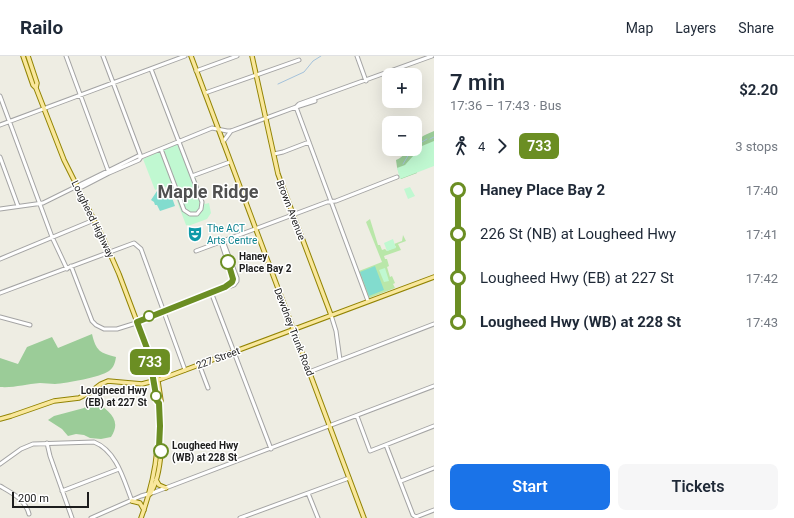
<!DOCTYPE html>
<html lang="en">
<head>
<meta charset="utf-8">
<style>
  :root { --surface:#fff; --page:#f6f6f7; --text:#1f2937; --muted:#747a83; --line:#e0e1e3; --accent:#1a73e8 }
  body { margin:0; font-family:Roboto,sans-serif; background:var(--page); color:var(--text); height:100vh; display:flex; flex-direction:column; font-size:15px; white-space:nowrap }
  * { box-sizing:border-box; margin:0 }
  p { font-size:13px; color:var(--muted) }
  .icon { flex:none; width:22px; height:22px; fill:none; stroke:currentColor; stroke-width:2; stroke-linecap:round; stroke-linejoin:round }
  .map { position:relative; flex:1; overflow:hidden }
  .side { display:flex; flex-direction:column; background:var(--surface); width:360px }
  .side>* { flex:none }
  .badge { padding:0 8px; border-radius:6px; font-size:14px; line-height:26px }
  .fabs { position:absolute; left:382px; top:12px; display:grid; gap:8px }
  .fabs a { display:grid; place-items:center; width:40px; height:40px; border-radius:8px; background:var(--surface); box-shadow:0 4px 16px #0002; font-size:20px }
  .scale { position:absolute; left:12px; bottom:10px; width:77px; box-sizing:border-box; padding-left:4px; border:2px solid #1d1d1d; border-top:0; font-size:11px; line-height:14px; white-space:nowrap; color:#1d1d1d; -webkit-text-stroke:3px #fff; paint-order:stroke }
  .map>.badge { position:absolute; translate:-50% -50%; box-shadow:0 0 0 2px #fff }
  .legs { display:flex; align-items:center; gap:6px; height:44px; padding:0 16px; font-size:13px }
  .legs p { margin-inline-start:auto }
  .overview { display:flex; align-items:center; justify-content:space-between; height:68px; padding:0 16px }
  h1 { font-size:22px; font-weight:600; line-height:30px }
  .cta { display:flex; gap:8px; margin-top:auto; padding:8px 16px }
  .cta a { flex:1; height:46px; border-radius:8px; background:var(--accent); color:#fff; font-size:16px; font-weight:600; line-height:46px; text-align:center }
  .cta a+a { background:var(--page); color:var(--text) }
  ul { padding:0 16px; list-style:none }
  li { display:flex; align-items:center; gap:14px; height:44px; font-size:15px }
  li i { display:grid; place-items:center; width:6px; height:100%; margin:0 5px; background:currentColor }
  li i::after { content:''; width:10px; height:10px; margin:-5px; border:3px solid; border-radius:50%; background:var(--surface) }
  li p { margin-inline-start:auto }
  li:first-child i { background:linear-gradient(#0000 50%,currentColor 0) }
  li:last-child i { background:linear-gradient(currentColor 50%,#0000 0) }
  header { display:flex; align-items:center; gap:24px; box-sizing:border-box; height:56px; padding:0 20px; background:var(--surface); border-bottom:1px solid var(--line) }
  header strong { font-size:19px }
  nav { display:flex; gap:22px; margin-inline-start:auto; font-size:14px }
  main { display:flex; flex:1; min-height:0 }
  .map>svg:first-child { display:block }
  .grass { fill:#b9e7a9 }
  .forest { fill:#9bcc98 }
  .park { fill:#c0f8d1 }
  .pitch { fill:#82dcce }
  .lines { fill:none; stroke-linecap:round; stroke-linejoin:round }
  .stream { stroke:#a4c2db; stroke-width:1 }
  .minor-casing { stroke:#a4a4a4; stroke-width:5 }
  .major-casing { stroke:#928404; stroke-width:5.5 }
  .minor { stroke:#fff; stroke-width:3 }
  .major { stroke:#f9e79c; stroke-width:3.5 }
  .line-1-casing { stroke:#fff; stroke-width:9 }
  .line-1 { stroke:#6b8e23; stroke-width:6 }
  .stop-1-dot { fill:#fff; stroke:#6b8e23; stroke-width:2 }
  .labels { text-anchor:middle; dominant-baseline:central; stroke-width:3; stroke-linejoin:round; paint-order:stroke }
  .street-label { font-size:10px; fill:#1d1d1d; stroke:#fff }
  .culture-label { font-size:10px; fill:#0d838f; stroke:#fff; text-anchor:start }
  .stop-label { font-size:10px; font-weight:bold; fill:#1d1d1d; stroke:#fff; text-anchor:start }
  .town-label { font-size:18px; font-weight:bold; fill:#505050; stroke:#fff }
</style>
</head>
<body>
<header>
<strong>Railo</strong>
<nav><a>Map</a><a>Layers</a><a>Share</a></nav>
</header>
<main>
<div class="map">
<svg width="434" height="462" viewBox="0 0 434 462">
  <rect width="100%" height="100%" fill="#eeede3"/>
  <path class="grass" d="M370 163 378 189H380L382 194 385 193 387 195 396 191 394 188 402 185 403 179 406 185 398 188 401 194 384 200 385 203H387L389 210 387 211 390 221 392 220 395 227 393 228 395 232 369 242 355 207 359 215 382 206 366 166Z"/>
  <path class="forest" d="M434 75V94L415 110 417 117 401 123 397 111 396 104C404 101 407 93 415 93 415 82 425 79 434 75Z
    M92 278C96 295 100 297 116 301 115 307 114 311 109 315 101 321 67 327 55 328 50 328 45 327 40 327 26 328 14 332 0 331V302L18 308 27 291 52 281 58 292Z
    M94 344C107 354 123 363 111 381L101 383 90 382 84 379 76 378 68 380 62 373 48 364 54 360 84 352Z"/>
  <path class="park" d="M434 85V110L400 123 397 112 405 109 422 90Z
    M176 88 179 89 192 122 195 121 200 134V140L205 148 209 147 211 157 207 163 188 170 186 169 174 137 169 138 167 132 164 130 155 134 143 103 158 96H163L164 93Z
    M410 131 415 140 408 143 404 133Z
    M393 183 396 192 387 195 384 187Z
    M385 212 389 225 384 226 379 214Z"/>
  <path class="pitch" d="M159 132 163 135 165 140 171 139 175 150 160 155 157 149H155L154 146 151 144Z
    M375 210 384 234 369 240 360 216Z"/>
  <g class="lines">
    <path class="stream" d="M278 28 304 16 313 5 321 0
      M430 83 434 81
      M415 90 427 83
      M403 108 412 93"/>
    <defs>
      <path id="minor" d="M66 0 109 117
        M103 0 141 101
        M357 0 366 25
        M151 13 202 146 201 153 197 158H190L184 154 161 93
        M196 15 237 0
        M205 37 299 4
        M0 40 52 181 67 213
        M315 45 296 51 368 245
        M0 69 185 0
        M223 86 231 75
        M274 98 283 96 309 86
        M0 101 18 150
        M192 120 230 106
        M77 131H82L109 117 139 104 141 101
        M0 153 43 147 138 100 141 101 212 72 227 75H231L296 51 299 48 432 0
        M221 186 233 222 232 226 225 231
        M196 195 327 146 336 145 397 121
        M0 203 94 164
        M71 210 92 265 96 269 104 273H117L133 268 154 258 234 229 237 225V222L223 185
        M211 236 271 393
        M0 237 134 187 141 193 185 314
        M331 259 336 275 340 304
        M0 261 30 269
        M199 308 208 332
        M309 316 434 268
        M357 360 370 395 434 370
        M47 387 50 400 72 462
        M386 389 413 459 416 461 434 454
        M0 408 21 393 33 388 94 386C117 395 124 425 132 445
        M401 425 434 412
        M0 430C12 437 25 443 29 458
        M62 435 119 413
        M308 437 318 462
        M91 462 141 440 155 436 434 330
        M240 462 349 422"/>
      <path id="major" d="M23 0 33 29 36 32
        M28 0 37 27 36 32 64 104 104 184 119 218 148 295H150L157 319 161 345 159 347 160 370 159 392 161 395C160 409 158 426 150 438
        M191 0 364 462
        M252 0 278 118 331 259
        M148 295 146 297 152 316 157 345 159 347
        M0 363 11 360 54 345 79 342 89 337 101 328 108 325 142 328 161 323 434 221
        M156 424 159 429 166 432
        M132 445 140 447 144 454
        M141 462C149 440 155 417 157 394L159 392"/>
    </defs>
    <use href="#minor" class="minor-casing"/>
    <use href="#major" class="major-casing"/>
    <use href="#minor" class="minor"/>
    <use href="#major" class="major"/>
  </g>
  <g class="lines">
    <defs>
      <path id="line-1" d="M161 395 159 392 160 370 159 347 157 345 152 316 146 297 148 295 137 266 225 231 232 226 233 223 228 206"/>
    </defs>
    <use href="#line-1" class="line-1-casing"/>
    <use href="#line-1" class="line-1"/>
  </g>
  <defs>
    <symbol id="theatre-bare" viewBox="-9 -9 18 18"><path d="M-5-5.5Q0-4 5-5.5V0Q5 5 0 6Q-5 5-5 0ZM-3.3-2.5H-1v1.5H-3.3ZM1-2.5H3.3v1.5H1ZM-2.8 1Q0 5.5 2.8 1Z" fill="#0f9aa8" stroke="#fff" stroke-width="2.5" paint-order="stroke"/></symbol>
  </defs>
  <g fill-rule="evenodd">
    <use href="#theatre-bare" x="184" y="167" width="22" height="22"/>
  </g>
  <g class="stop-1-dot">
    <circle cx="228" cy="206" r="7"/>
    <circle cx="149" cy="260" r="5"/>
    <circle cx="156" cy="340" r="5"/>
    <circle cx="161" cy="395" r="7"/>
  </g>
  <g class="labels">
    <g class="street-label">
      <text transform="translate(291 154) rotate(69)">Brown Avenue</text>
      <text transform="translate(93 163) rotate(64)">Lougheed Highway</text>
      <text transform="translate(294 276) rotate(69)">Dewdney Trunk Road</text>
      <text transform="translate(218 302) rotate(-20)">227 Street</text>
    </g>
    <g class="culture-label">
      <text x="207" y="172">The ACT<tspan x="207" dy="12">Arts Centre</tspan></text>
    </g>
    <g class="stop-label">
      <text x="239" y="200">Haney<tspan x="239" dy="12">Place Bay 2</tspan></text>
      <text x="147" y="334" text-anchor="end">Lougheed Hwy<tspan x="147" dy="12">(EB) at 227 St</tspan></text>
      <text x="172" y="389">Lougheed Hwy<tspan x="172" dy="12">(WB) at 228 St</tspan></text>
    </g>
    <g class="town-label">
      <text x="208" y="135">Maple Ridge</text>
    </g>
  </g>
</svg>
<div class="fabs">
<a>+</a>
<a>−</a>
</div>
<div class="scale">200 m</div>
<b class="badge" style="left:150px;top:306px;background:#6b8e23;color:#fff">733</b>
</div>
<section class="side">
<div class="overview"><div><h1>7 min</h1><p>17:36 – 17:43 · Bus</p></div><b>$2.20</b></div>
<div class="legs"><svg class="icon" aria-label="walk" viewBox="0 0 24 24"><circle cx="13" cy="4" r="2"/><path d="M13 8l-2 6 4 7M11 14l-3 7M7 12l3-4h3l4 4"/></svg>4<svg class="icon" aria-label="forward" viewBox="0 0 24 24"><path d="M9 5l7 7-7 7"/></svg><b class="badge" style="background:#6b8e23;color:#fff">733</b><p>3 stops</p></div>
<ul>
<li><i style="color:#6b8e23"></i><b>Haney Place Bay 2</b><p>17:40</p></li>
<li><i style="color:#6b8e23"></i><span>226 St (NB) at Lougheed Hwy</span><p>17:41</p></li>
<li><i style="color:#6b8e23"></i><span>Lougheed Hwy (EB) at 227 St</span><p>17:42</p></li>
<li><i style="color:#6b8e23"></i><b>Lougheed Hwy (WB) at 228 St</b><p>17:43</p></li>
</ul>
<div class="cta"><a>Start</a><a>Tickets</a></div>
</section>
</main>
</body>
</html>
